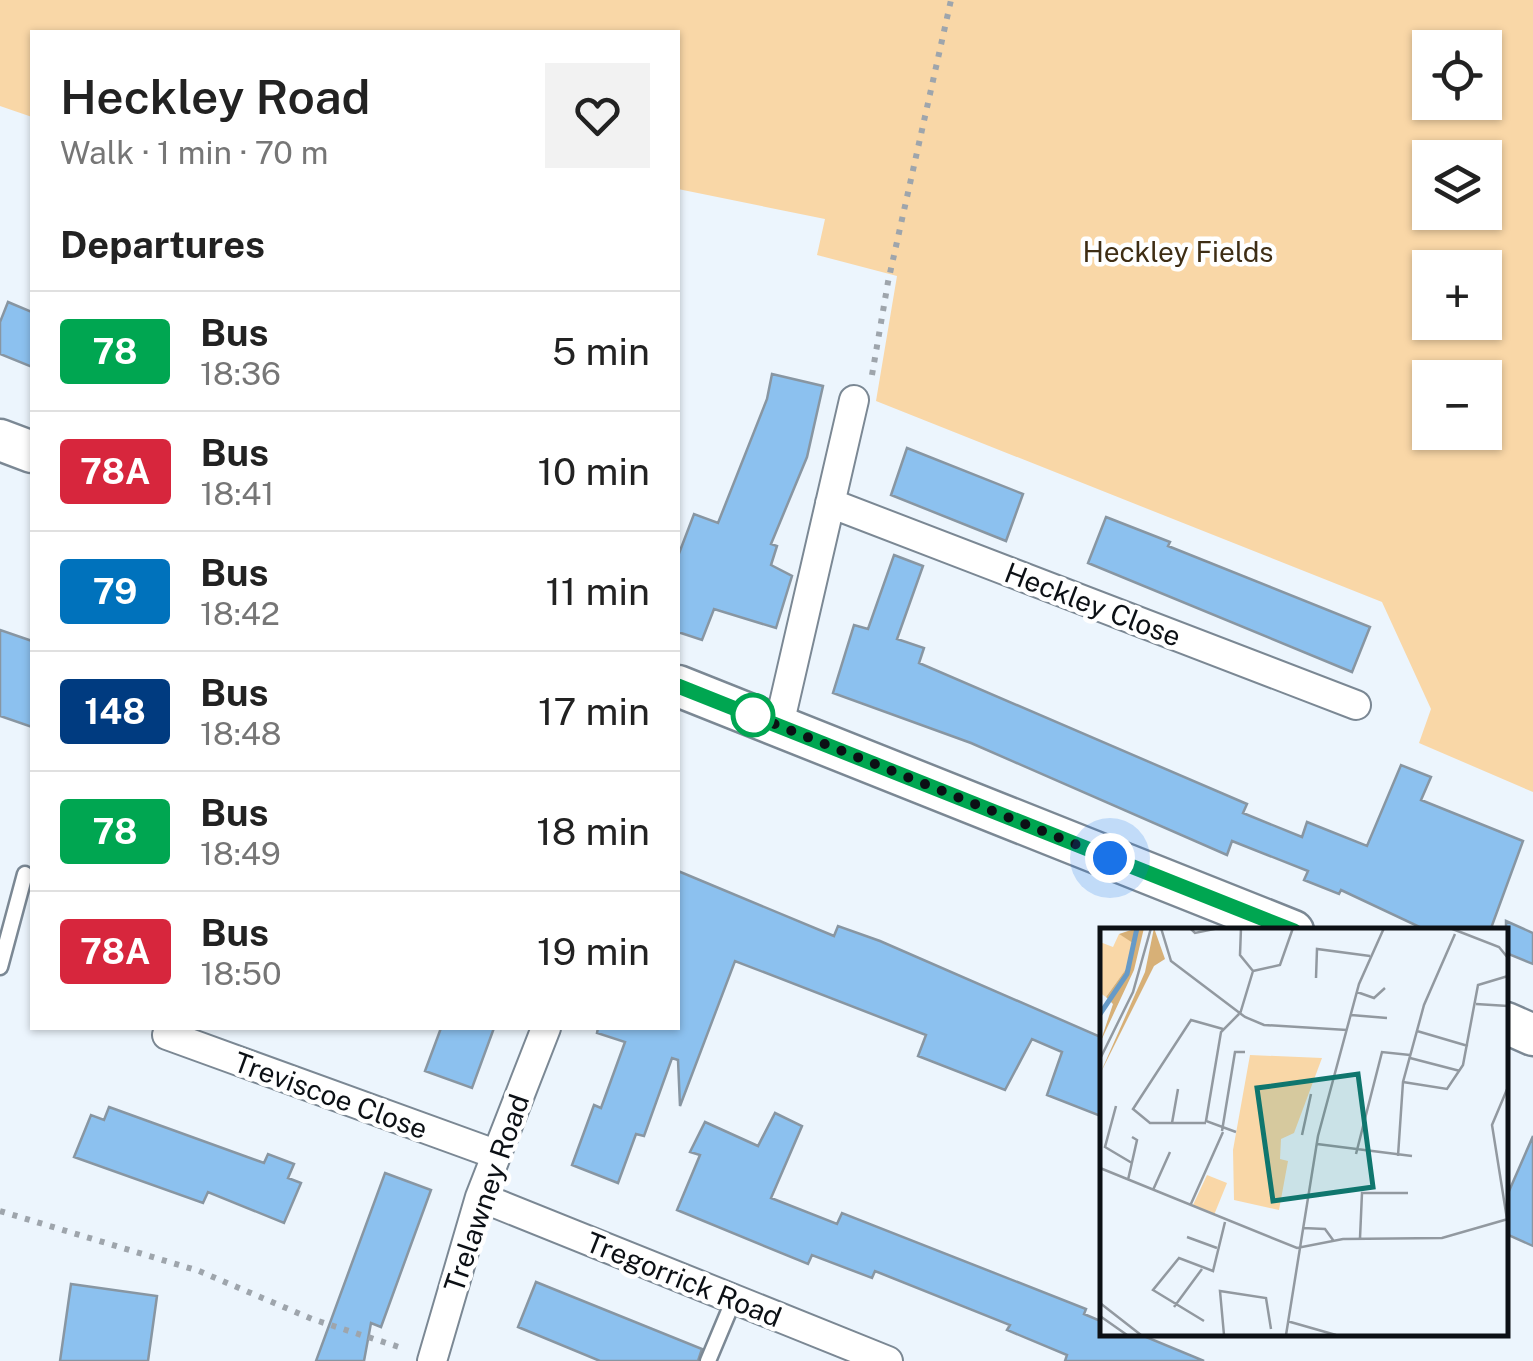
<!DOCTYPE html>
<html lang="en">
<head>
<meta charset="utf-8">
<style>
  :root { --surface:#fff; --page:#f2f2f2; --text:#222; --muted:#767676; --line:#e0e0e0 }
  body { margin:0; font-family:"Public Sans",sans-serif; background:var(--page); color:var(--text); height:100vh; display:flex; flex-direction:column; font-size:38px; white-space:nowrap }
  * { box-sizing:border-box; margin:0 }
  p { font-size:32px; color:var(--muted) }
  .icon { flex:none; width:55px; height:55px; fill:none; stroke:currentColor; stroke-width:2; stroke-linecap:round; stroke-linejoin:round }
  .map { position:relative; flex:1; overflow:hidden }
  .panel { position:absolute; left:30px; top:30px; width:650px; height:1000px; display:flex; flex-direction:column; background:var(--surface); border-radius:0px; box-shadow:0 2px 8px #0004 }
  .panel>* { flex:none }
  .badge { padding:0 20px; border-radius:8px; font-size:35px; line-height:65px }
  .buttons { position:absolute; left:1412px; top:30px; display:grid; gap:20px }
  .buttons a { display:grid; place-items:center; width:90px; height:90px; border-radius:0px; background:var(--surface); box-shadow:0 2px 8px #0004; font-size:50px }
  .you { position:absolute; width:50px; height:50px; margin:-25px; border:8px solid #fff; border-radius:50%; background:#1a73e8; box-shadow:0 0 0 15px #1a73e833 }
  .map>.badge { position:absolute; translate:-50% -50%; box-shadow:0 0 0 5px #fff }
  h2 { padding:0 30px; font-size:38px; line-height:90px }
  .round { display:grid; place-items:center; flex:none; width:105px; height:105px; border-radius:0px; background:var(--page) }
  .overview { display:flex; align-items:center; justify-content:space-between; height:170px; padding:0 30px }
  h1 { font-size:48px; font-weight:600; line-height:75px }
  ul { padding:0; list-style:none }
  li { display:flex; align-items:center; gap:30px; height:120px; padding:0 30px; border-top:2px solid var(--line) }
  li div { flex:1 }
  li b { display:block; font-size:38px }
  li em { font-style:normal }
  li .badge { min-width:110px; font-weight:700; text-align:center }
  .map>svg:first-child { display:block }
  .green { fill:#f9d7a7; fill-rule:evenodd }
  .building { fill:#8cc1ef; stroke:#8896a2; stroke-width:2.5 }
  .lines { fill:none; stroke-linecap:round; stroke-linejoin:round }
  .lane-casing { stroke:#7b8894; stroke-width:19 }
  .street-casing { stroke:#7b8894; stroke-width:32 }
  .secondary-casing { stroke:#7b8894; stroke-width:45 }
  .path { stroke:#9ea5ac; stroke-width:6; stroke-dasharray:5 8; stroke-linecap:butt }
  .lane { stroke:#fff; stroke-width:14 }
  .street { stroke:#fff; stroke-width:28 }
  .secondary { stroke:#fff; stroke-width:40 }
  .line-casing { stroke:#fff; stroke-width:22 }
  .line { stroke:#00a651; stroke-width:15 }
  .walk { stroke:#0c1015; stroke-width:10; stroke-dasharray:0 18 }
  .stop-dot { fill:#fff; stroke:#00a651; stroke-width:5 }
  .labels { text-anchor:middle; dominant-baseline:central; stroke-width:9; stroke-linejoin:round; paint-order:stroke }
  .park-label { font-size:28px; fill:#3e2d14; stroke:#fff }
  .street-label { font-size:28px; fill:#0c1015; stroke:#fff }
  .inset-river { fill:none; stroke:#669ac7; stroke-width:5 }
  .inset-road { fill:none; stroke:#9299a0; stroke-width:2.5 }
  .view { fill:#0f766e; fill-opacity:0.15; stroke:#0f766e; stroke-width:5 }
  .inset-edge { fill:none; stroke:#0c1015; stroke-width:5 }
</style>
</head>
<body>
<div class="map">
<svg width="1533" height="1361" viewBox="0 0 1533 1361">
  <rect width="100%" height="100%" fill="#ecf5fd"/>
  <path class="green" d="M0 0H1533V792L1419 743 1431 709 1382 602 876 401 897 276 817 255 825 219 678 189V32H32V117L0 106ZM1430 48H1485V102H1430ZM1430 158H1485V212H1430ZM1430 268H1485V322H1430ZM1430 378H1485V432H1430Z"/>
  <path class="building" d="M8 302 32 312V367L0 354V322Z
    M772 374 823 386 807 457 771 544 777 546 771 565 792 576 776 628 714 609 702 640 678 632V556L694 514 718 523 767 399Z
    M907 448 1023 494 1006 541 891 495Z
    M1106 517 1170 542 1168 546 1370 627 1352 672 1088 563Z
    M894 555 923 566 897 639 924 648 919 663 1247 804 1243 813 1302 837 1307 822 1367 846 1401 765 1431 777 1421 800 1523 841 1490 931H1428L1341 890 1339 894 1304 880 1308 871 1232 841 1227 855 971 743 833 693 854 625 868 629Z
    M0 630 32 641V727L0 716Z
    M678 871 834 936 838 926 880 941 1103 1038V1117L1047 1095 1062 1052 1032 1039 1005 1090 918 1056 926 1035 735 961 680 1106 678 1060 672 1058 644 1136 636 1134 618 1183 572 1165 594 1105 601 1108 625 1042 597 1033 598 1028H678Z
    M1506 921 1533 933V964L1506 953Z
    M441 1028H494L472 1088 425 1071Z
    M109 1107 264 1163 268 1154 294 1164 288 1178 301 1183 284 1223 208 1192 203 1203 74 1157 91 1115 104 1120Z
    M775 1113 802 1126 771 1198 837 1224 842 1213 1086 1309 1084 1314 1103 1322V1334H1139L1204 1361H1065L1067 1355 1007 1330 1010 1325 875 1271 872 1278 812 1255 808 1264 677 1210 700 1155 690 1152 705 1122 758 1146Z
    M1533 1136V1246L1506 1234V1198Z
    M385 1173 431 1190 409 1250 381 1327 371 1323 364 1361H316Z
    M536 1282 702 1349 698 1361H600L518 1327Z
    M71 1284 157 1296 148 1361H60Z"/>
  <g class="lines">
    <defs>
      <path id="lane" d="M0 967 25 874
        M708 1361 734 1299"/>
      <path id="street" d="M830 503 1356 705
        M779 725 854 400
        M167 1035 495 1154
        M480 1197 888 1361
        M432 1361 480 1197 546 1028"/>
      <path id="secondary" d="M0 440 32 452
        M678 686 1293 931
        M1506 1023 1533 1035"/>
    </defs>
    <use href="#lane" class="lane-casing"/>
    <use href="#street" class="street-casing"/>
    <use href="#secondary" class="secondary-casing"/>
    <path class="path" d="M872 375 888 282 951 0
      M0 1211 199 1271 312 1319 405 1349"/>
    <use href="#lane" class="lane"/>
    <use href="#street" class="street"/>
    <use href="#secondary" class="secondary"/>
  </g>
  <g class="lines">
    <defs>
      <path id="line" d="M678 686 1294 931"/>
    </defs>
    <use href="#line" class="line-casing"/>
    <use href="#line" class="line"/>
    <path class="walk" d="M753 715 747 713 1110 858"/>
  </g>
  <circle class="stop-dot" cx="753" cy="715" r="20"/>
  <g class="labels">
    <g class="park-label">
      <text x="1178" y="251">Heckley Fields</text>
    </g>
    <g class="street-label">
      <text transform="translate(1093 604) rotate(21)">Heckley Close</text>
      <text transform="translate(331 1095) rotate(20)">Treviscoe Close</text>
      <text transform="translate(486 1193) rotate(-71)">Trelawney Road</text>
      <text transform="translate(684 1279) rotate(22)">Tregorrick Road</text>
    </g>
  </g>
  <g transform="translate(1100 928)">
    <rect width="408" height="408" fill="#ecf5fd"/>
    <path d="M19 6 33 14 26 41 6 69 0 65V14L13 19ZM150 127 222 130 194 205 181 211 180 231 188 233 179 282 134 272 133 222ZM107 247 127 255 114 287 93 277Z" fill="#f9d7a7"/>
    <path d="M37 0H44L34 42 0 115 13 76 6 69 26 41 33 15 19 6ZM54 0 65 31 54 38 0 146 45 44Z" fill="#d7b077"/>
    <path class="inset-river" d="M0 86 27 46 37 0"/>
    <path class="inset-road" d="M61 0 71 33 145 89 164 97 247 102M90 0 95 5 119 0M141 0 140 27 153 43M350 0 399 19 408 30M153 43 180 37 193 0M216 50 217 21 270 28M257 64 274 70 285 60M376 76 408 78M140 86 153 43M251 87 287 90M317 103 368 118M310 130 360 143M0 131 33 64 51 0M303 154 347 161 363 137 378 57 408 48M16 178 5 219 32 235M72 195 78 161M106 195H50L33 181 91 92 123 101M122 203 135 124H145M136 204 106 193 121 104 139 86M202 207 211 166M217 216 312 228M256 226 282 124 310 127M298 228 303 154 324 77 355 6M0 240 197 320 243 311 342 310 408 291M28 252 37 212 32 209M53 262 70 224M90 278 123 204M407 291 392 197 408 159M203 300 225 301 233 312M87 309 117 320M260 310 262 265H308M0 375 41 407M74 379 102 341M0 388 27 407M104 393 53 362 79 330 113 343 125 294M187 393 236 407M124 407 120 363 166 370 171 401M186 407 218 208 259 56 284 0"/>
    <path class="view" d="M258 146 273 259 173 273 157 160Z"/>
    <rect width="408" height="408" class="inset-edge"/>
  </g>
</svg>
<div class="buttons">
<a><svg class="icon" aria-label="locate" viewBox="0 0 24 24"><circle cx="12" cy="12" r="6"/><path d="M12 2v4M12 18v4M2 12h4M18 12h4"/></svg></a>
<a><svg class="icon" aria-label="layers" viewBox="0 0 24 24"><path d="M12 4l9 5-9 5-9-5zM3 14l9 5 9-5"/></svg></a>
<a>+</a>
<a>−</a>
</div>
<div class="you" style="left:1110px;top:858px"></div>
<section class="panel">
<div class="overview"><div><h1>Heckley Road</h1><p>Walk · 1 min · 70 m</p></div><a class="round"><svg class="icon" aria-label="heart" viewBox="0 0 24 24"><path d="M12 20l-8-8c-3-5 5-10 8-4 3-6 11-1 8 4z"/></svg></a></div>
<h2>Departures</h2>
<ul>
<li><span class="badge" style="background:#00a651;color:#fff">78</span><div><b>Bus</b><p>18:36</p></div><em>5 min</em></li>
<li><span class="badge" style="background:#d7263d;color:#fff">78A</span><div><b>Bus</b><p>18:41</p></div><em>10 min</em></li>
<li><span class="badge" style="background:#0072bc;color:#fff">79</span><div><b>Bus</b><p>18:42</p></div><em>11 min</em></li>
<li><span class="badge" style="background:#003b80;color:#fff">148</span><div><b>Bus</b><p>18:48</p></div><em>17 min</em></li>
<li><span class="badge" style="background:#00a651;color:#fff">78</span><div><b>Bus</b><p>18:49</p></div><em>18 min</em></li>
<li><span class="badge" style="background:#d7263d;color:#fff">78A</span><div><b>Bus</b><p>18:50</p></div><em>19 min</em></li>
</ul>
</section>
</div>
</body>
</html>
